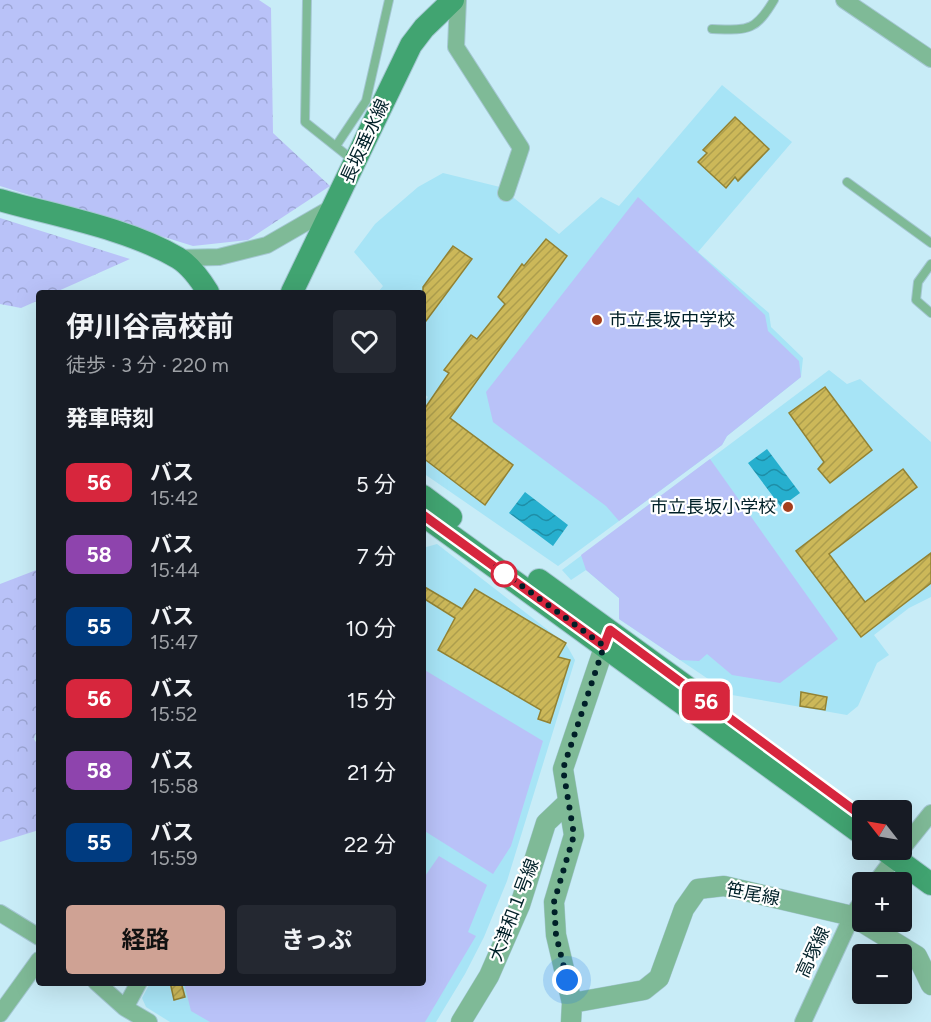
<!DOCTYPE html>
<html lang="ja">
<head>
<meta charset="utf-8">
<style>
  :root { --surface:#171b24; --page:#242831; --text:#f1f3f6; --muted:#9ea1a6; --accent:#cfa294 }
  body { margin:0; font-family:Figtree,"Noto Sans JP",sans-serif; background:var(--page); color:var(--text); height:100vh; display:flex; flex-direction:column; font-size:22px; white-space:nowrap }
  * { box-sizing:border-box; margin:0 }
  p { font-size:20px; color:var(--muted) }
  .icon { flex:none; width:33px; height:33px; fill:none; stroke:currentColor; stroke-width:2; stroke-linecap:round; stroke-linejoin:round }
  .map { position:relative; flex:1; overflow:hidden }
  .drawer { position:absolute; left:36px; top:290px; width:390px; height:696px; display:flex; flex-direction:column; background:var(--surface); border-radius:6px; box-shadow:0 6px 24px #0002 }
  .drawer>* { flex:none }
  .badge { padding:0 12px; border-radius:9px; font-size:21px; line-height:39px }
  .needle { width:39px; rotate:301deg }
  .fabs { position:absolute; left:852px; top:800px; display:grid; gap:12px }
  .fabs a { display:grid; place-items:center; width:60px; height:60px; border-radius:6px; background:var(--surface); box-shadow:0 6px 24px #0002; font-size:30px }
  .you { position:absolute; width:30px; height:30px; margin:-15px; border:4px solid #fff; border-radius:50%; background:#1a73e8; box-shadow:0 0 0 9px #1a73e833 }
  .map>.badge { position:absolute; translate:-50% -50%; box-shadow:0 0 0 3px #fff }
  h2 { padding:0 30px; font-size:22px; line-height:54px }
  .round { display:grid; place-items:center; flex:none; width:63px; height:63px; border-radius:6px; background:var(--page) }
  .summary { display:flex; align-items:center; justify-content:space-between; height:102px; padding:0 30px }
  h1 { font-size:28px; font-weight:700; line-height:45px }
  .action { display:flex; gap:12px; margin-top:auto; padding:12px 30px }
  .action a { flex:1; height:69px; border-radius:6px; background:var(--accent); color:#111; font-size:24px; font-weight:700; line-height:69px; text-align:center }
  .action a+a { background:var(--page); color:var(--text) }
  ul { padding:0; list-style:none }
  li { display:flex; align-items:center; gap:18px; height:72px; padding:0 30px }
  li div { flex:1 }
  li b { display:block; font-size:22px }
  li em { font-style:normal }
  li .badge { min-width:66px; font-weight:700; text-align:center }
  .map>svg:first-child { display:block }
  .built { fill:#a7e4f6 }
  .forest { fill:url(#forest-crowns) }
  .garden { fill:#b9c2f8 }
  .water { fill:url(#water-waves) }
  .building { fill:url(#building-hatch); stroke:#928233; stroke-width:1.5 }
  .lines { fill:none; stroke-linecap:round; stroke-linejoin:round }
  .service-casing { stroke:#a4c7d2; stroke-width:10 }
  .minor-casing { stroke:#a4c7d2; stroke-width:18 }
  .tertiary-casing { stroke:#a4c7d2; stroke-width:21 }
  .secondary-casing { stroke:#a4c7d2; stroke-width:24 }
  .service { stroke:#7fba97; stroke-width:8 }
  .minor { stroke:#7fba97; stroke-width:16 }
  .tertiary { stroke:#7fba97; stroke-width:20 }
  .secondary { stroke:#41a471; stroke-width:22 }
  .line-casing { stroke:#fff; stroke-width:14 }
  .line { stroke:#d7263d; stroke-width:9 }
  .walk { stroke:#002028; stroke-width:6; stroke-dasharray:0 10.8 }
  .poi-dot { fill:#a53e1c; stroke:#fff; stroke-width:2 }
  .stop-dot { fill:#fff; stroke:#d7263d; stroke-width:3 }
  .labels { text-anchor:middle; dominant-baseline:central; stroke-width:4.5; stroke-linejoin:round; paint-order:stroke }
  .street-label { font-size:18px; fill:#002028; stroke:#fff }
  .poi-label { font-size:18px; fill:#002028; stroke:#fff; text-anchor:start }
</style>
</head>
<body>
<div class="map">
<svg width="931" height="1022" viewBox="0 0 931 1022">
  <defs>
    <pattern id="forest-crowns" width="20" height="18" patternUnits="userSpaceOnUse" patternTransform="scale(1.5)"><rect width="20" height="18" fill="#b9c2f8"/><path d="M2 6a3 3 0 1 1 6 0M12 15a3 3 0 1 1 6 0" fill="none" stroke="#9da6d5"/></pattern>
    <pattern id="water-waves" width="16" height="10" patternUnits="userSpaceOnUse" patternTransform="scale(1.5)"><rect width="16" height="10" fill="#26afce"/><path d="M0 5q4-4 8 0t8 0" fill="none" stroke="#1e8ea7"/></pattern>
    <pattern id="building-hatch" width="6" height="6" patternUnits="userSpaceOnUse" patternTransform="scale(1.5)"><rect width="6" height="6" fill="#ccb859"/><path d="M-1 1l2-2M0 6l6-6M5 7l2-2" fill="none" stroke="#ad9e4d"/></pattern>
  </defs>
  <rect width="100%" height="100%" fill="#c8ecf7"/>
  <path class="built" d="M722 85 792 142 698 252 769 313 771 327 803 358 801 377 727 436 722 445 558 566 423 473V403L428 397 423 393V292H378L383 286 354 252 375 224 418 187 443 173 500 187 559 234 601 197 619 206Z
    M829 370 847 384 860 379 931 442V597L909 608 874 635 889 655 877 663 858 706 847 715 732 695 619 619V598L586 570 571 580 562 570Z
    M437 544 566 644 575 660 507 881 484 937 465 974 436 1022H170L146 1007 142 998 150 983 423 982V548Z"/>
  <path class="forest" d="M0 0H259L271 8 273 133 330 186 248 240 193 246 0 186Z
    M0 218 130 259 56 292H39V300L21 308 0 304Z
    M39 569V724L34 739 39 747V830L0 842V584Z"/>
  <path class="garden" d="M638 197 765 315 768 331 799 361 801 377 727 436 722 445 619 521 606 506 493 422 486 392Z
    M710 459 838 639 780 683 732 675 707 654 699 661 680 660 619 619V598L586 570 581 555Z
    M423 669 543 741 511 846 493 874 423 830Z
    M439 856 487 885 468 932 476 936 425 1022H210L191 1011 184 983 423 982V879Z"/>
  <path class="water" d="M767 449 800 493 781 507 748 463Z
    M525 492 568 525 553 546 509 513Z"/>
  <path class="building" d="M735 117 769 149 738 181 735 177 726 188 698 162 707 153 703 150Z
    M546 239 567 256 450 418 513 465 485 505 423 458V411L449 373 444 370 471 335 477 339 505 304 498 297 522 264 524 266Z
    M453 246 472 259 423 325V287Z
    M825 387 872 450 830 483 818 469 824 462 789 413Z
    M903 469 917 487 829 554 865 602 931 553V583L861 637 796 551Z
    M423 586 462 609 475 589 566 643 558 657 570 660 550 723 538 719 541 710 438 650 455 618 423 598Z
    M801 692 827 697 825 710 800 706Z
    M170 982H181L185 997 174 1000Z"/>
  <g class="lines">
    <defs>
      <path id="service" d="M307 0 305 122 354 161
        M712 29C748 30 755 32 774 0
        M336 146 366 101 389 0
        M847 182 931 243
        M931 264 918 282 916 300 931 313"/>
      <path id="minor" d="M458 0 456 47 521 148 506 193
        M844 0 931 59
        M178 258 219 257 267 245 333 207
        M902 849 931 813
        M876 882 901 849
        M0 913 39 937
        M96 982 125 1008 139 982
        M125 1008 149 1022
        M0 1014 39 960
        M803 1022 852 916 862 901"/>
      <path id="tertiary" d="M572 1003 644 990 659 978 684 909 698 889 724 886 852 916 917 956 931 985
        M461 1022 489 976 520 905 546 823 568 802
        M571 1022 572 1003 556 935 554 902 574 835 563 769 609 633"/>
      <path id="secondary" d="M0 200C56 216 127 228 178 258 191 266 200 279 208 292
        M292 292 411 45 424 28 453 0
        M423 496 451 517
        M423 515 862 834
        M539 580 702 698
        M883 849 931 884"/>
    </defs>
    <use href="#service" class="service-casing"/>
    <use href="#minor" class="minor-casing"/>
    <use href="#tertiary" class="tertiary-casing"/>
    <use href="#secondary" class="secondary-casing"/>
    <use href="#service" class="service"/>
    <use href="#minor" class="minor"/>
    <use href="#tertiary" class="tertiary"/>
    <use href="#secondary" class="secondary"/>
  </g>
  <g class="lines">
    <defs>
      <path id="line" d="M423 515 604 646 610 630 862 816"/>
    </defs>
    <use href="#line" class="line-casing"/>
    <use href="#line" class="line"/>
    <path class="walk" d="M504 574 496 567 604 646 563 769 574 835 554 902 556 935 567 980"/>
  </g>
  <g class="poi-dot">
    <circle cx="597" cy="320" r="6"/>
    <circle cx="788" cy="507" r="6"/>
  </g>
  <circle class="stop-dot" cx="504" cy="574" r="12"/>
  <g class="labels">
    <g class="street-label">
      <text transform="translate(365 141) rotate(-65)">長坂垂水線</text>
      <text transform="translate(753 894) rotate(11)">笹尾線</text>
      <text transform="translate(514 910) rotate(-69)">大津和１号線</text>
      <text transform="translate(813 952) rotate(-65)">高塚線</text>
    </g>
    <g class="poi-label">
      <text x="609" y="320">市立長坂中学校</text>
      <text x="776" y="507" text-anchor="end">市立長坂小学校</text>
    </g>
  </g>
</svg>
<div class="fabs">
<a><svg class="needle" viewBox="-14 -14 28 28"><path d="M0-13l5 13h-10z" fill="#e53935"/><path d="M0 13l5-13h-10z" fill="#9ea1a6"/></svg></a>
<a>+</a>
<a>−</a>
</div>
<div class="you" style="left:567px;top:980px"></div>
<b class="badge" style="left:706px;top:701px;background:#d7263d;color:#fff">56</b>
<section class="drawer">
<div class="summary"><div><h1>伊川谷高校前</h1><p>徒歩 · 3 分 · 220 m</p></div><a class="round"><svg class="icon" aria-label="heart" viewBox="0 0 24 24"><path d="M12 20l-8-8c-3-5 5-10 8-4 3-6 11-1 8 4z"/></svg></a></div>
<h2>発車時刻</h2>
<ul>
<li><span class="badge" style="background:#d7263d;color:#fff">56</span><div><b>バス</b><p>15:42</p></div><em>5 分</em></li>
<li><span class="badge" style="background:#8e44ad;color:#fff">58</span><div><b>バス</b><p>15:44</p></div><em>7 分</em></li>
<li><span class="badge" style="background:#003b80;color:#fff">55</span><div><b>バス</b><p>15:47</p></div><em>10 分</em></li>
<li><span class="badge" style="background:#d7263d;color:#fff">56</span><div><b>バス</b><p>15:52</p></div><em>15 分</em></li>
<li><span class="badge" style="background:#8e44ad;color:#fff">58</span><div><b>バス</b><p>15:58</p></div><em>21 分</em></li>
<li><span class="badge" style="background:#003b80;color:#fff">55</span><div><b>バス</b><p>15:59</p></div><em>22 分</em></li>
</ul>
<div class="action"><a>経路</a><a>きっぷ</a></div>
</section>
</div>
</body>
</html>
